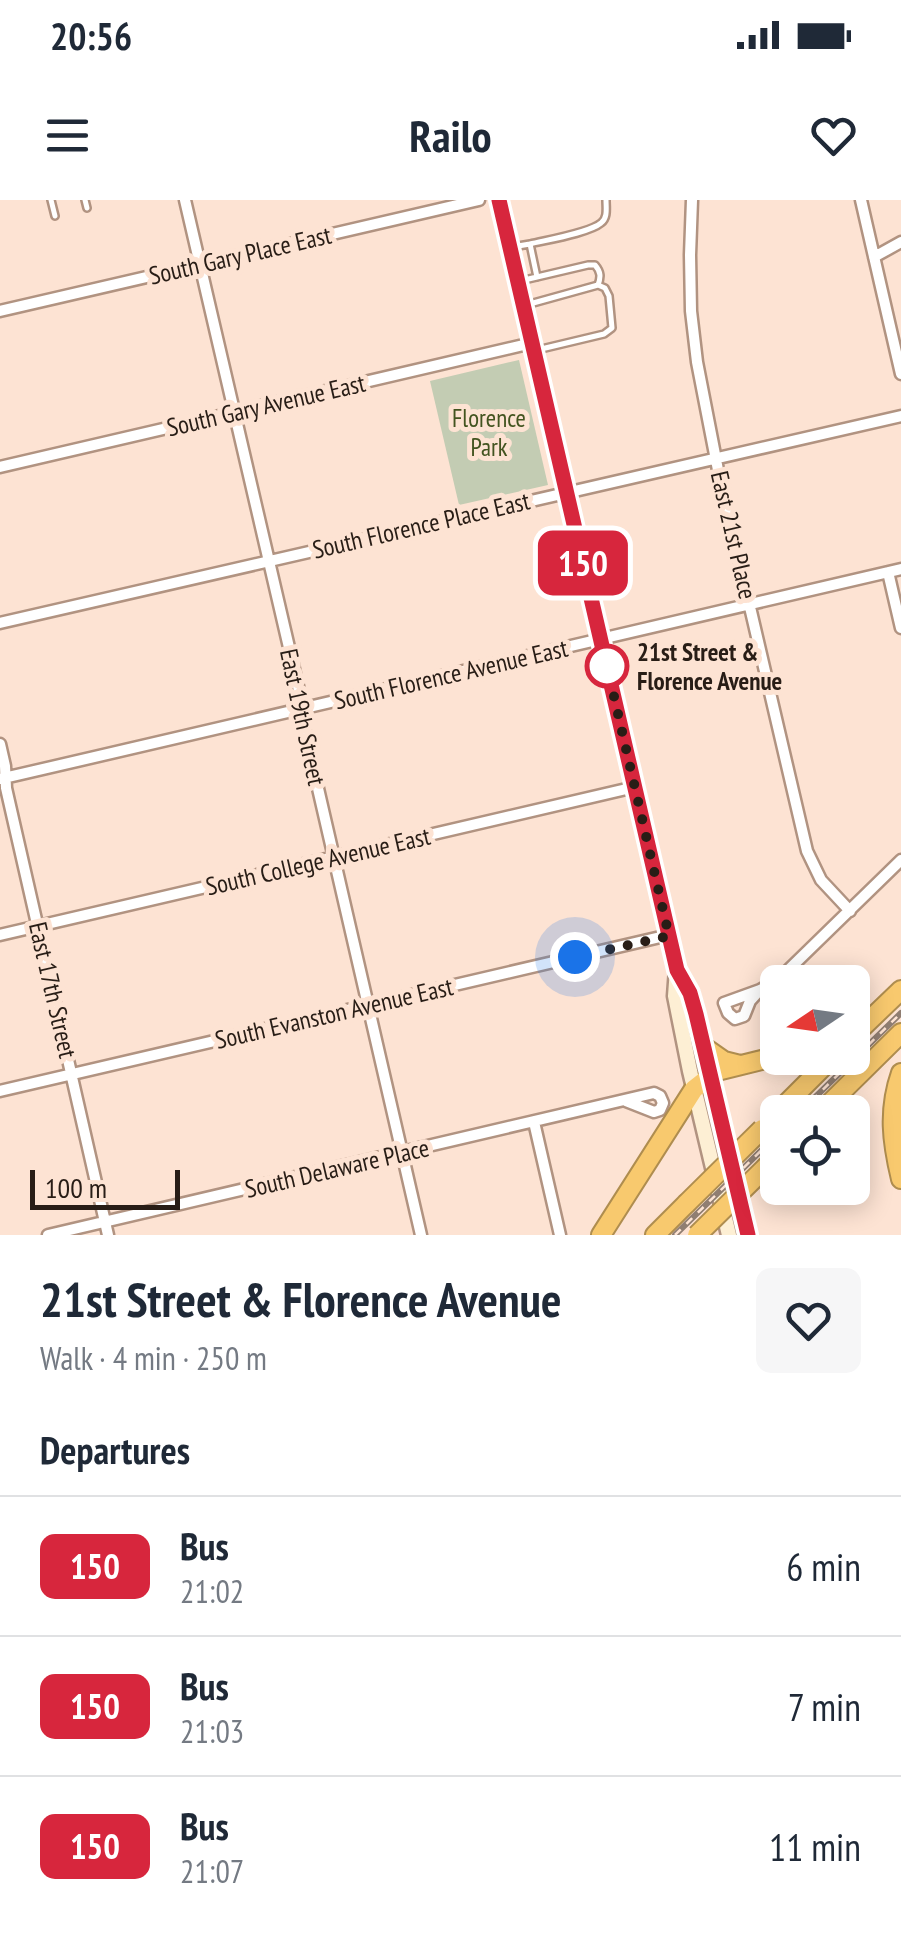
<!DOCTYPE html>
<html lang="en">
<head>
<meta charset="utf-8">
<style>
  :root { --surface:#fff; --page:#f6f6f7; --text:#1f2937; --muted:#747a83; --line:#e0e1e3 }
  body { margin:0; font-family:"PT Sans Narrow",sans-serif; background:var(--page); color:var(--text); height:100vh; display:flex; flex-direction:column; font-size:38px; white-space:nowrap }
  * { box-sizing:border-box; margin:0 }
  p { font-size:32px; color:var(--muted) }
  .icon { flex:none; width:55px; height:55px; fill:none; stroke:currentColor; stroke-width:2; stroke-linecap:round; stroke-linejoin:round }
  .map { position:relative; height:1035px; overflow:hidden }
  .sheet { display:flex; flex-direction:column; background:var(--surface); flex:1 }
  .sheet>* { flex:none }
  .badge { padding:0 20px; border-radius:15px; font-size:35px; line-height:65px }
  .needle { width:65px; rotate:257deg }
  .fabs { position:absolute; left:760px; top:765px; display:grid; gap:20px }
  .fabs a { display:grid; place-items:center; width:110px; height:110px; border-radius:15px; background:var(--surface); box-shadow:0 5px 25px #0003; font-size:50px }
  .scale { position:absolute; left:30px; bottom:25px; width:150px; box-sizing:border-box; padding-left:10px; border:5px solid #281d16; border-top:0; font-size:28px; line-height:35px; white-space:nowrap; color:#281d16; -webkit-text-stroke:8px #fde3d3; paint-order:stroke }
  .you { position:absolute; width:50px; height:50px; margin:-25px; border:8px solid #fff; border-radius:50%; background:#1a73e8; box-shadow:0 0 0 15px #1a73e833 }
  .map>.badge { position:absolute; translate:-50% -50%; box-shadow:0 0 0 5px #fff }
  h2 { padding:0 40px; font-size:38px; line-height:90px }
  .round { display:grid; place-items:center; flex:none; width:105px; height:105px; border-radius:15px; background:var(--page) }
  .overview { display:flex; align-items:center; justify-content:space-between; height:170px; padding:0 40px }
  h1 { font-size:48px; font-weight:600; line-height:75px }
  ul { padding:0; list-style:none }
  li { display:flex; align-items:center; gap:30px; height:140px; padding:0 40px; border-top:2px solid var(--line) }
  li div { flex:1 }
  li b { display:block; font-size:38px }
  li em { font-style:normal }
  li .badge { min-width:110px; font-weight:700; text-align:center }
  .status { display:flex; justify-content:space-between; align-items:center; height:70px; padding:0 50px; background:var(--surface); direction:ltr }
  .status svg { height:28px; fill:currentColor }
  header { display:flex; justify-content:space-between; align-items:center; height:130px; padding:0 40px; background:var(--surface); font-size:45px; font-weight:600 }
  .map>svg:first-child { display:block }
  .green { fill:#c3ccb3 }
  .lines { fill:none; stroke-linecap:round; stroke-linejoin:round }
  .service-casing { stroke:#b19381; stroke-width:10 }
  .minor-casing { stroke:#b19381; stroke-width:15 }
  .secondary-casing { stroke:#b19381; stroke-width:19 }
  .motorway-casing { stroke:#af8d4f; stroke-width:22 }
  .service { stroke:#fff; stroke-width:5 }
  .minor { stroke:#fff; stroke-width:10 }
  .secondary { stroke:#fdefd4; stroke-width:14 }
  .motorway { stroke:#f8c96e; stroke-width:18 }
  .rail-casing { stroke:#907e72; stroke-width:6 }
  .rail { stroke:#fde3d3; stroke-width:2.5; stroke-dasharray:8; stroke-linecap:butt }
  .motorway-bridge-casing { stroke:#af8d4f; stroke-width:22; stroke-linecap:butt }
  .motorway-bridge { stroke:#f8c96e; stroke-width:18 }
  .line-casing { stroke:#fff; stroke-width:22 }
  .line { stroke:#d7263d; stroke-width:15 }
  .walk { stroke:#281d16; stroke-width:10; stroke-dasharray:0 18 }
  .stop-dot { fill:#fff; stroke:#d7263d; stroke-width:5 }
  .labels { text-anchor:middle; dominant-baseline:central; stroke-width:10; stroke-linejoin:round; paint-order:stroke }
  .street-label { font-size:25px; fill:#281d16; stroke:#fde3d3 }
  .park-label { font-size:25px; fill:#435420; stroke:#fde3d3 }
  .stop-label { font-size:25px; font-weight:bold; fill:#281d16; stroke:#fde3d3; text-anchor:start }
</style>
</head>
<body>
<div class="status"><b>20:56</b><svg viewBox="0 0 49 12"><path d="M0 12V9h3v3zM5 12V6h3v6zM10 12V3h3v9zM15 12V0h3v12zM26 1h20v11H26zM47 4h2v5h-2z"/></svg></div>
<header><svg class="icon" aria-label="menu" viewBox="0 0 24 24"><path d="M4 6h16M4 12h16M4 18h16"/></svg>Railo<svg class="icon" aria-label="heart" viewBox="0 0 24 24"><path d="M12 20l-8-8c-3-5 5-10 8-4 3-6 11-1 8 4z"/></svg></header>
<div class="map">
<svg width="901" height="1035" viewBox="0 0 901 1035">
  <rect width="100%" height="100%" fill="#fde3d3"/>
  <path class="green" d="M519 160 548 285 459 305 430 181Z"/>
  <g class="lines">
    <defs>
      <path id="service" d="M51 0 55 16
        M85 0 87 8
        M530 44C546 40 589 33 601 23 608 18 606 8 606 0
        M512 47 530 44 537 77
        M520 81 588 65H595C601 72 601 77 598 85L526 105
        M537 150 604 134 612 128 609 96 605 88 598 85"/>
      <path id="minor" d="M185 0 301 499 302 519 421 1035
        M692 0 690 55 691 111 697 162 718 270 807 651 821 680 850 711
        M861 0 901 174
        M874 57 901 42
        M0 111 479 0
        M0 267 532 143
        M888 372 901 428
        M0 423 901 216
        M0 544 5 566 6 588 108 1035
        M0 579 901 369
        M0 735 635 587
        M760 790 750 801 744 816 735 819 728 813 724 803 760 790 779 779 901 660
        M0 891 669 735
        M534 922 560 1035
        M48 1035 654 893 660 896 663 903 660 910 654 912 626 901"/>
      <path id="secondary" d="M499 0 677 769 675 796 690 871 729 1035
        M677 770 691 793 748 1035"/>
      <path id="motorway" d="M852 837 901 790
        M704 847 724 861 740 865
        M901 873C888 910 892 942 901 979
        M778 912 832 858
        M821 912 901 833
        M767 966 778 955
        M601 1035 694 889 717 871 778 856
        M655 1035 686 1004"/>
    </defs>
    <use href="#service" class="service-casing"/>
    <use href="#minor" class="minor-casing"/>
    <use href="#secondary" class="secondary-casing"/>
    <use href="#motorway" class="motorway-casing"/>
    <use href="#service" class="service"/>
    <use href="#minor" class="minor"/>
    <use href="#secondary" class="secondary"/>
    <use href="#motorway" class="motorway"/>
    <defs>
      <path id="rail" d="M800 912 901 813
        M675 1035 778 934"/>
    </defs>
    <use href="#rail" class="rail-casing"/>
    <use href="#rail" class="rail"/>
    <defs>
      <path id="motorway-bridge" d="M686 1004 762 929
        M697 1035 767 966"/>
    </defs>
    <use href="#motorway-bridge" class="motorway-bridge-casing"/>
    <use href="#motorway-bridge" class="motorway-bridge"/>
  </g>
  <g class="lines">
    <defs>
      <path id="line" d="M499 0 677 770 690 793 696 814 748 1035"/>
    </defs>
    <use href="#line" class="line-casing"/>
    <use href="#line" class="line"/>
    <path class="walk" d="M575 757 669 736 607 466"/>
  </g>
  <circle class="stop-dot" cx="607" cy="466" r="20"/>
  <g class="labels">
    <g class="street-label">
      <text transform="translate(240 55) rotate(-13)">South Gary Place East</text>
      <text transform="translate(266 205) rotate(-13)">South Gary Avenue East</text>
      <text transform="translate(421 325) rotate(-13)">South Florence Place East</text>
      <text transform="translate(734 335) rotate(77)">East 21st Place</text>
      <text transform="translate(451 474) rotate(-13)">South Florence Avenue East</text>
      <text transform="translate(303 517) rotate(78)">East 19th Street</text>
      <text transform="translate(318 661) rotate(-13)">South College Avenue East</text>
      <text transform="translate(53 790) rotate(77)">East 17th Street</text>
      <text transform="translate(334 813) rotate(-13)">South Evanston Avenue East</text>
      <text transform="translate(337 968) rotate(-13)">South Delaware Place</text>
    </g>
    <g class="park-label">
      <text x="489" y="218">Florence<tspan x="489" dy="29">Park</tspan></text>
    </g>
    <g class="stop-label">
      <text x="637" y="452">21st Street &amp;<tspan x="637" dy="29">Florence Avenue</tspan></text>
    </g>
  </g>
</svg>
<div class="fabs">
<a><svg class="needle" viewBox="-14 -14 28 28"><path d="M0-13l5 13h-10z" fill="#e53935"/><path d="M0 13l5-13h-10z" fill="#747a83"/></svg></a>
<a><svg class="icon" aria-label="locate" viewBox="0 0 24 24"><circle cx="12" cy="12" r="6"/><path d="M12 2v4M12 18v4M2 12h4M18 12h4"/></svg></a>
</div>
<div class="scale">100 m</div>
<div class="you" style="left:575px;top:757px"></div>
<b class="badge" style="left:583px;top:363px;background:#d7263d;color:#fff">150</b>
</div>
<section class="sheet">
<div class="overview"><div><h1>21st Street &amp; Florence Avenue</h1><p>Walk · 4 min · 250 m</p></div><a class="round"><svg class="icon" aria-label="heart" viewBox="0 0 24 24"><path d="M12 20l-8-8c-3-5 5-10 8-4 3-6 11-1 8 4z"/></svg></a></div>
<h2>Departures</h2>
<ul>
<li><span class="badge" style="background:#d7263d;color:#fff">150</span><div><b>Bus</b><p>21:02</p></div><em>6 min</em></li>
<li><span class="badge" style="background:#d7263d;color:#fff">150</span><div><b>Bus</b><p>21:03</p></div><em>7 min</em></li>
<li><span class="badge" style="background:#d7263d;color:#fff">150</span><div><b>Bus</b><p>21:07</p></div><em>11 min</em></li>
</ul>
</section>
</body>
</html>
